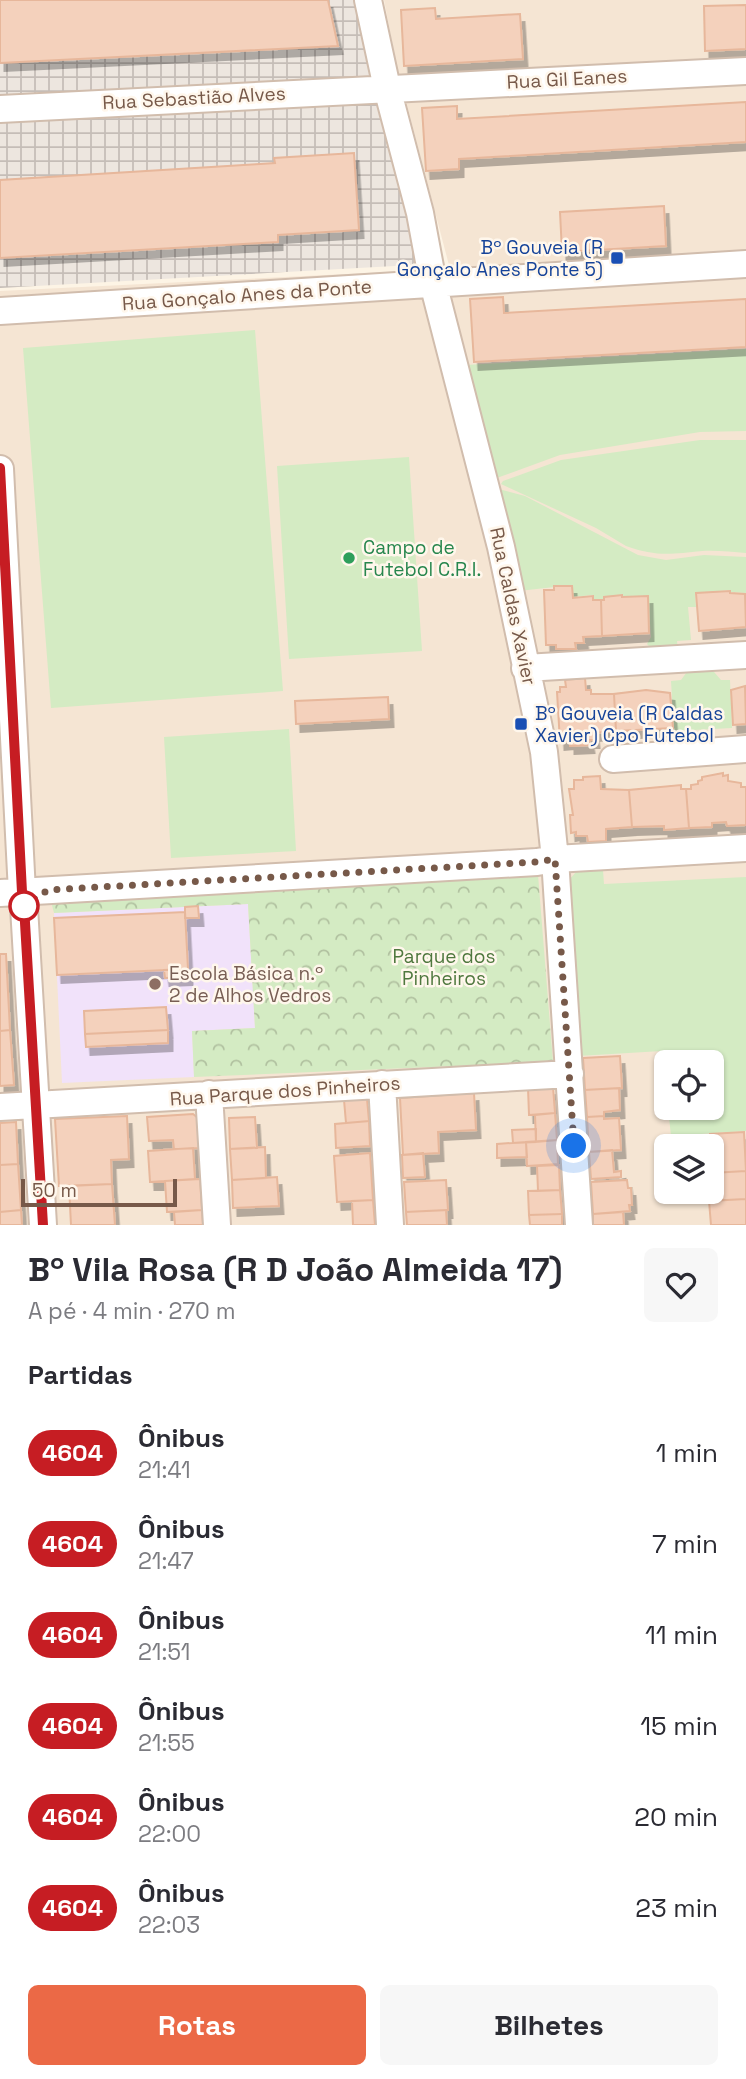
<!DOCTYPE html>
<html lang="pt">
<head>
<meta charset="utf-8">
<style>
  :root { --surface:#fff; --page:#f7f7f7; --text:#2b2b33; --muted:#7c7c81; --accent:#eb6946 }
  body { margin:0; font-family:"Space Grotesk",sans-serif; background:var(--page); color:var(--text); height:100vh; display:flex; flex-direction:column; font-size:26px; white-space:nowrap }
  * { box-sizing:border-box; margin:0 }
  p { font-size:23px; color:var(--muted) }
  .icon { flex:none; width:38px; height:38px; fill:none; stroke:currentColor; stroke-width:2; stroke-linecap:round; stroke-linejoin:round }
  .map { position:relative; height:1225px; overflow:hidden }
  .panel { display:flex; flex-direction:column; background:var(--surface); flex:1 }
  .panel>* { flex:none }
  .badge { padding:0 14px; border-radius:23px; font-size:24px; line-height:46px }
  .fabs { position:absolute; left:654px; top:1050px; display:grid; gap:14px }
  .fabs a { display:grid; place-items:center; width:70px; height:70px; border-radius:10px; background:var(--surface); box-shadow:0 2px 5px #0004; font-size:35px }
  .scale { position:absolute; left:21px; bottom:18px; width:156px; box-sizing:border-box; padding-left:7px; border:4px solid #775949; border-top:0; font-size:19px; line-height:24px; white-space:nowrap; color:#775949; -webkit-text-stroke:5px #fff7ec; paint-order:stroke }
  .you { position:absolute; width:35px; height:35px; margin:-18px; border:5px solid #fff; border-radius:50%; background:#1a73e8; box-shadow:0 0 0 10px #1a73e833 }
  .map>.badge { position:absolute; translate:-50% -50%; box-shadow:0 0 0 4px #fff }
  h2 { padding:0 28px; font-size:26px; line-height:63px }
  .round { display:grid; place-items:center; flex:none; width:74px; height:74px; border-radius:10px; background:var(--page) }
  .head { display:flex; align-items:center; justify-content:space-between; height:119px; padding:0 28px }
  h1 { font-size:33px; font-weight:700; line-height:52px }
  .button { display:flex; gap:14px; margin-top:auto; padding:14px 28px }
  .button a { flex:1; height:80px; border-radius:10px; background:var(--accent); color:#fff; font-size:28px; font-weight:700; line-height:80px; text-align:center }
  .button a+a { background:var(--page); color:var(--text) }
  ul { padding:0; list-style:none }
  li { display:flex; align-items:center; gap:21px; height:91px; padding:0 28px }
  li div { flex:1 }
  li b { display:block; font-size:26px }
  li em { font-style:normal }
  li .badge { min-width:77px; font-weight:700; text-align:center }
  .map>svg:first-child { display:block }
  .residential { fill:#f5e5d3; fill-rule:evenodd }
  .industrial { fill:url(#industrial-grid) }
  .education { fill:#f1e2fa }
  .green { fill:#d4ebc3 }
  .park { fill:url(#park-crowns) }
  .building { fill:#f4d1bc; stroke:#e7b79b; stroke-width:2; filter:url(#shadow) }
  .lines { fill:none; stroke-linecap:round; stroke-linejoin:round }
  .minor-casing { stroke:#d1bdad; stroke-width:30 }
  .minor { stroke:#fff; stroke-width:26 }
  .line-casing { stroke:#fff; stroke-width:16 }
  .line { stroke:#c61d23; stroke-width:10 }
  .walk { stroke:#775949; stroke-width:7; stroke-dasharray:0 12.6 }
  .transit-dot { fill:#1a4fb4; stroke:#fff7ec; stroke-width:2.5 }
  .leisure-dot { fill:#2e9e5b; stroke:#fff7ec; stroke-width:2.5 }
  .stop-dot { fill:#fff; stroke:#c61d23; stroke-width:3.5 }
  .education-dot { fill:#8d6e63; stroke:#fff7ec; stroke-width:2.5 }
  .labels { text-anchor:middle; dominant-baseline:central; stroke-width:5; stroke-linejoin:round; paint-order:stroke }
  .street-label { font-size:19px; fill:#775949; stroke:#fff7ec }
  .transit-label { font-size:19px; fill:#164399; stroke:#fff7ec; text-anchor:end }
  .leisure-label { font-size:19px; fill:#27864d; stroke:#fff7ec; text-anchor:start }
  .park-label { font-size:19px; fill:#4f783e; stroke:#fff7ec }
  .education-label { font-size:19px; fill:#785e54; stroke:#fff7ec; text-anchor:start }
</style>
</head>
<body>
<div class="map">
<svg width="746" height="1225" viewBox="0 0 746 1225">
  <defs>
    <pattern id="industrial-grid" width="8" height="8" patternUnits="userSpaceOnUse" patternTransform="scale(1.75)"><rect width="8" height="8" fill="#ede6df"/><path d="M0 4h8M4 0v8" fill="none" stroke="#c5bdb7"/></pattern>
    <pattern id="park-crowns" width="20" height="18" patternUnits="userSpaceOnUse" patternTransform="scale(1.75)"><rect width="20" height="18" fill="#d4ebc3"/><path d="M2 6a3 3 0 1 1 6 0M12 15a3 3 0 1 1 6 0" fill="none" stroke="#b1c1a0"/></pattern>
    <filter id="shadow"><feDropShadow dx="4.5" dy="8" stdDeviation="0" flood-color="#0004"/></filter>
  </defs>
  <rect width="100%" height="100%" fill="#fdf4e5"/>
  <path class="residential" d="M384 0H746V1225H0V291L450 269 396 63ZM667 1062H712V1108H667ZM667 1146H712V1192H667Z"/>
  <path class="industrial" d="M0 0H354L417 256 413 265 0 288Z"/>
  <path class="education" d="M248 904 255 1028 192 1031 194 1077 62 1083 54 913Z"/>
  <path class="green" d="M255 330 283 691 51 708 23 348Z
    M746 349V431L700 432 560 455 494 479 465 365Z
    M700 440H746V553C732 552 716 550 702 551 672 554 656 557 626 546L596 528 501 484 503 481 561 460Z
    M409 457 422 651 289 659 277 466Z
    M495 488 525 496 638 555 666 560 704 555 746 557V593L730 592V590L695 593 696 607H688L691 640 677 641 678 649 653 650 647 644 651 637 648 596H604L603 599H593V595L573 597 572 585 519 591Z
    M692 665H708L721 680H730L732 728 674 731 671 681 681 680Z
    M289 729 296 851 171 858 164 737Z
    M603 870 604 884 746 877V1131L671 1136 668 1108H712V1062H667V1092L662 1051 578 1056 569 880 576 872Z"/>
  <path class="park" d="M537 862 553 1062 194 1077 192 1031 255 1028 248 904 54 913 48 890Z"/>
  <path class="building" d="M0 0H328L338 46 0 63Z
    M746 5V49L705 51 704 6Z
    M435 8 436 19 520 14 523 59 404 66 401 10Z
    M746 102V142L459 159V169L426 171 422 108 457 106V119Z
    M354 153 359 230 278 235V242L0 258V180L275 163 274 158Z
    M664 206 666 246 562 252 560 212Z
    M503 297 504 313 746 299V347L474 362 470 299Z
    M554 586H572L573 598 593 596V600H601L602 636 583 637 584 643H575L576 649H556V645H546L544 590H554Z
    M730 591V593L745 594 746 627 699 631 696 593Z
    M622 595V597L648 596 649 633 602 636 601 600H604V597Z
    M585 678 586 690H591V694H614L616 731 594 733 595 740H589L590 745 570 746V741L560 742 557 692H560V687H566L565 680Z
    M745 686 746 724 733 725 731 690Z
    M646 690 670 693 673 728 616 731 614 694Z
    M388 697 389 719 296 724 295 701Z
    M723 773V776L728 775V781L741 783V787H746V825L727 826 726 822 712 823V827L689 828 686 789H691V785L698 784V781L702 780V777Z
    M600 776 601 789 629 790 632 827 606 829V841L588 842 587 836H576V832L571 833 570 815H573L569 789H574V780H583V777Z
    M681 785V789H686L689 828 664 830V826L632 827 629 790Z
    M198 906 199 918H185V907Z
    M185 912 188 969 57 975 54 918Z
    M0 954H6L10 1030 0 1031Z
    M188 969V977L165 978 164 970Z
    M166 1007 168 1030 85 1034 84 1011Z
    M10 1030 14 1085 0 1086V1031Z
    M168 1030V1043L86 1047 85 1034Z
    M620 1056 622 1088 585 1090 583 1058Z
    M553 1087 555 1113 529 1115 528 1088Z
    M619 1088 620 1110 604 1112V1116L587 1117 585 1090Z
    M474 1093 476 1130 438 1132 439 1153 403 1155 400 1098Z
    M367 1099 369 1121 346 1123 344 1100Z
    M555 1113 557 1140 536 1142 535 1115Z
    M193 1114 198 1118 199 1148 174 1149 173 1140 149 1141 147 1117Z
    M127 1116 129 1159 111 1160 112 1184 59 1186 55 1119Z
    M604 1116V1119L619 1118 621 1150 589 1152 587 1117Z
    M255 1117 257 1148 230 1149 229 1118Z
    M369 1121 370 1146 336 1148 335 1124Z
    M16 1122 18 1164 0 1165V1123Z
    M536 1129V1142L513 1143 512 1130Z
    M744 1132 746 1171 712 1173V1146H710V1134Z
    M557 1140 558 1164 527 1166 526 1142Z
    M526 1142 527 1157 497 1158V1144Z
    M265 1147 266 1178 232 1180 230 1149Z
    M193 1148 195 1179 150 1182 148 1151Z
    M612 1150 614 1172 621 1171V1177L591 1179 589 1152Z
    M370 1153 373 1200 337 1202 334 1156Z
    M423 1153 425 1177 403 1178 402 1155Z
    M18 1164 21 1210 0 1212V1165Z
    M559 1165 560 1190 538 1191 537 1166Z
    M746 1171V1199L706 1201V1192H712V1173Z
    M277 1177 279 1206 233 1208 232 1180Z
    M200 1179 202 1210 167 1212 165 1181Z
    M446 1180 448 1210 406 1212 404 1182Z
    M627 1180 628 1188H631L632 1205H629L630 1211 593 1214 591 1182Z
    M112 1184 115 1225H71L69 1186Z
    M560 1190 562 1214 529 1215 528 1191Z
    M746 1199V1225H711L709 1201Z
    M373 1200 375 1225H353L352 1201Z
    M21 1210 22 1225H0V1212Z
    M202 1210 203 1225H175L174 1212Z
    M446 1210 447 1225H407L406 1212Z
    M623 1212 624 1225H593V1214Z
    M562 1214V1225H530L529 1215Z"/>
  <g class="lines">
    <defs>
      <path id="minor" d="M368 0 387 88 420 213 433 283 501 547 544 752 555 859 579 1225
        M0 109 746 71
        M0 311 746 264
        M0 469 22 892 24 907 43 1225
        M525 668 746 655
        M613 759 746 749
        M0 893 537 862 555 859 746 848
        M382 1084 390 1225
        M209 1094 217 1225
        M0 1107 570 1074"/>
    </defs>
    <use href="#minor" class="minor-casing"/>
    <use href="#minor" class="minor"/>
  </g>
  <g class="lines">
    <defs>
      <path id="line" d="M0 468 22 892 24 906 43 1225"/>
    </defs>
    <use href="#line" class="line-casing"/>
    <use href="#line" class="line"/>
    <path class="walk" d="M24 906 48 890 537 862 555 859 574 1146"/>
  </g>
  <g class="transit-dot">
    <rect x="610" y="251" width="14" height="14" rx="3.5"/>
    <rect x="514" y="717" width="14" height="14" rx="3.5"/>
  </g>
  <circle class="leisure-dot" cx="349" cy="558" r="7"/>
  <circle class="stop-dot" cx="24" cy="906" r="14"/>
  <circle class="education-dot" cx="155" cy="984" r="7"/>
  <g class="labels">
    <g class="street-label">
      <text transform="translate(567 79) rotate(-3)">Rua Gil Eanes</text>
      <text transform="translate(194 98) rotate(-3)">Rua Sebastião Alves</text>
      <text transform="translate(247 295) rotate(-4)">Rua Gonçalo Anes da Ponte</text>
      <text transform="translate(513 606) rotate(78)">Rua Caldas Xavier</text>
      <text transform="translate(285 1091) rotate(-4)">Rua Parque dos Pinheiros</text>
    </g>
    <g class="transit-label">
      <text x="603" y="247">Bº Gouveia (R<tspan x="603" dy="22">Gonçalo Anes Ponte 5)</tspan></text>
      <text x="535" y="713" text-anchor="start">Bº Gouveia (R Caldas<tspan x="535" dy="22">Xavier) Cpo Futebol</tspan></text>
    </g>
    <g class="leisure-label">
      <text x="363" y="547">Campo de<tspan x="363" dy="22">Futebol C.R.I.</tspan></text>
    </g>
    <g class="park-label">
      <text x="444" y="956">Parque dos<tspan x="444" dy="22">Pinheiros</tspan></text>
    </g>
    <g class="education-label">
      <text x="169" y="973">Escola Básica n.º<tspan x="169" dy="22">2 de Alhos Vedros</tspan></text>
    </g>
  </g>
</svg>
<div class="fabs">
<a><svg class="icon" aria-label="locate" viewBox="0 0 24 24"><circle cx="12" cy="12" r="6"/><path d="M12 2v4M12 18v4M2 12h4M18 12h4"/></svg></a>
<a><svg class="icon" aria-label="layers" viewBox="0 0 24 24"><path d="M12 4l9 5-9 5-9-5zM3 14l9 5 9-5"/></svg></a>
</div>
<div class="scale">50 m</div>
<div class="you" style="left:574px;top:1146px"></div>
</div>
<section class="panel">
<div class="head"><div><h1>Bº Vila Rosa (R D João Almeida 17)</h1><p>A pé · 4 min · 270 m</p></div><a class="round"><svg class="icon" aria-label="heart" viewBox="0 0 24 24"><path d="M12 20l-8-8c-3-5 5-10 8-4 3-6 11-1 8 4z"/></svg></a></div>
<h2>Partidas</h2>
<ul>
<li><span class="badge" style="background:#c61d23;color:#fff">4604</span><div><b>Ônibus</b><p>21:41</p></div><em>1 min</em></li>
<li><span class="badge" style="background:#c61d23;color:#fff">4604</span><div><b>Ônibus</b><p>21:47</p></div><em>7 min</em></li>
<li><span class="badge" style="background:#c61d23;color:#fff">4604</span><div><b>Ônibus</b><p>21:51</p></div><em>11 min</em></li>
<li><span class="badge" style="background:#c61d23;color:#fff">4604</span><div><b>Ônibus</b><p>21:55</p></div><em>15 min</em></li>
<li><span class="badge" style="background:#c61d23;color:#fff">4604</span><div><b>Ônibus</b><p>22:00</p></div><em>20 min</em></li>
<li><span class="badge" style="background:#c61d23;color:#fff">4604</span><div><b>Ônibus</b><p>22:03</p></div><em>23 min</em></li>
</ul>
<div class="button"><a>Rotas</a><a>Bilhetes</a></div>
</section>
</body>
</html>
